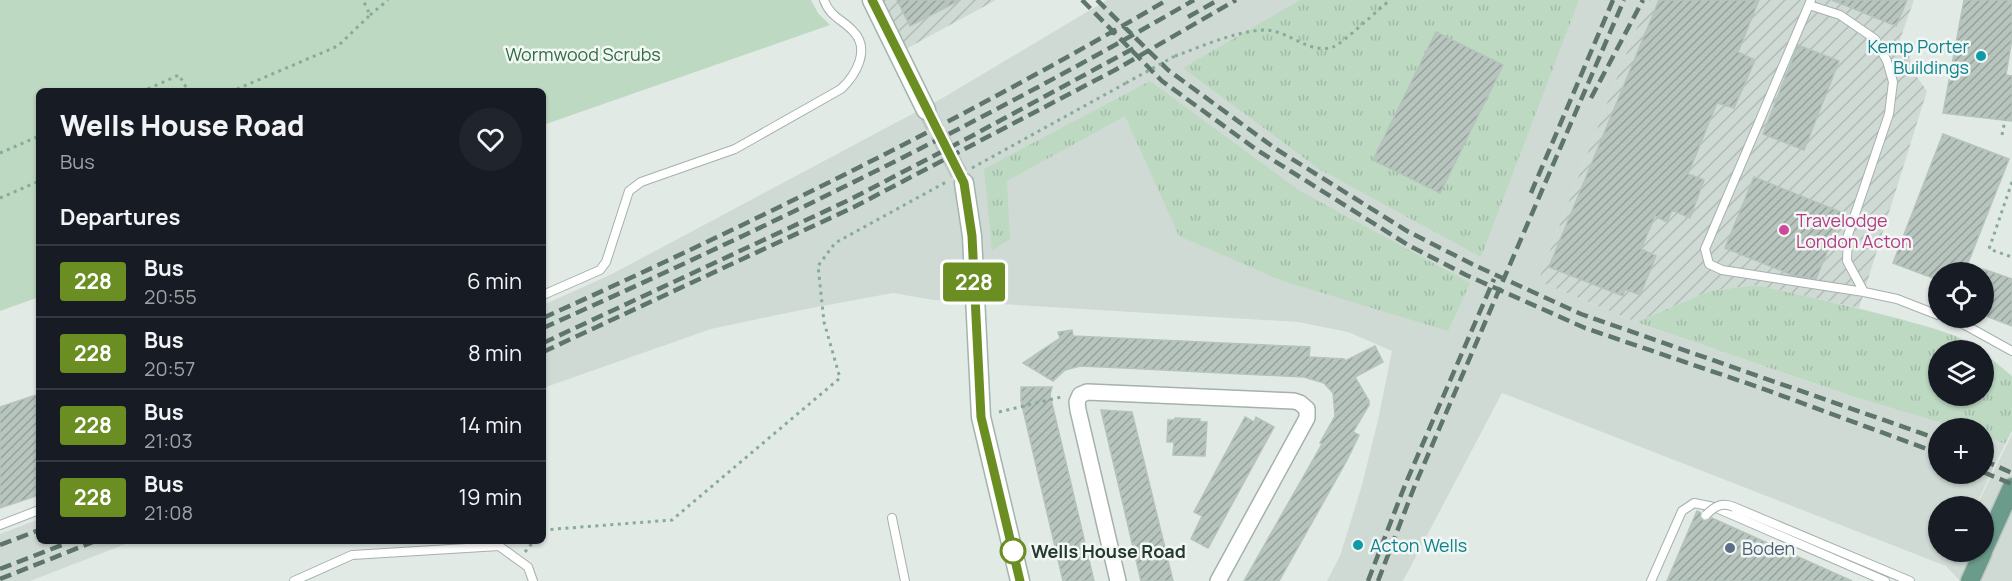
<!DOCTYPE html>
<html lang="en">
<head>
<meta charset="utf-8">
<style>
  :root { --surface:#171b24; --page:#20242c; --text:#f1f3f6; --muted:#9ea1a6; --line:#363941 }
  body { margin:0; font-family:Manrope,sans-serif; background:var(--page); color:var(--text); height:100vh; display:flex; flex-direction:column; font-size:22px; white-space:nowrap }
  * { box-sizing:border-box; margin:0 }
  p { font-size:20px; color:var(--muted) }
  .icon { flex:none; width:33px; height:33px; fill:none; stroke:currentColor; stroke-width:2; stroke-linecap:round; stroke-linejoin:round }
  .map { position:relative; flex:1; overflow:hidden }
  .drawer { position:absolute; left:36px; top:88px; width:510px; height:456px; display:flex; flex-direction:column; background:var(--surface); border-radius:9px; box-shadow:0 2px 4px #0004 }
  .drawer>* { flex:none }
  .badge { padding:0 12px; border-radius:4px; font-size:21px; line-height:39px }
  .tools { position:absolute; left:1928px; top:262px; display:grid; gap:12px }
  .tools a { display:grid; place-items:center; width:66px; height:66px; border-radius:50%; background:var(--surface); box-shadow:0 2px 4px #0004; font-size:30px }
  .map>.badge { position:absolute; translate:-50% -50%; box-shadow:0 0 0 3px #fff }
  h2 { padding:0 24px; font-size:22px; line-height:54px }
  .round { display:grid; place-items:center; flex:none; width:63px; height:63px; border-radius:32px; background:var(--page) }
  .overview { display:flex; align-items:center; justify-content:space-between; height:102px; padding:0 24px }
  h1 { font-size:28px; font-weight:800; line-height:45px }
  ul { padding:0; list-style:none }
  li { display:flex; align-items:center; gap:18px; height:72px; padding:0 24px; border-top:2px solid var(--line) }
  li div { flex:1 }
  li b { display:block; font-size:22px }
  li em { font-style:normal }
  li .badge { min-width:66px; font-weight:700; text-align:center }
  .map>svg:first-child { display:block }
  .built { fill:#d0dad4 }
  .industrial { fill:url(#industrial-furrows) }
  .grass { fill:url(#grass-tufts) }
  .green { fill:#bdd9c2 }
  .building { fill:url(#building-hatch); stroke:#b5c3bc; stroke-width:1.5 }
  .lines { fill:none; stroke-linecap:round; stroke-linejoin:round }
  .secondary-tunnel { stroke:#bcc7c2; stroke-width:18; stroke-dasharray:18 9; stroke-linecap:butt }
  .lane-casing { stroke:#a5b1ac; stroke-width:10 }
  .street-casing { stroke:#a5b1ac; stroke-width:18 }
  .secondary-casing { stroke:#a2b5ac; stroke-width:21 }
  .primary-casing { stroke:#bdc4c1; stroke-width:21 }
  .path { stroke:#86ab9b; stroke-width:3; stroke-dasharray:3 4.5; stroke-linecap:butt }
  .lane { stroke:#fff; stroke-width:8 }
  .street { stroke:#fff; stroke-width:15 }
  .secondary { stroke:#fff; stroke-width:18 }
  .primary { stroke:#6b9b8a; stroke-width:18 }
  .rail { stroke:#5e756c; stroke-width:4.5; stroke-dasharray:12 6; stroke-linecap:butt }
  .lane-bridge-casing { stroke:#a5b1ac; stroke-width:10; stroke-linecap:butt }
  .path-bridge { stroke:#86ab9b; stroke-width:3; stroke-dasharray:3 4.5; stroke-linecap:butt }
  .lane-bridge { stroke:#fff; stroke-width:8 }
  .line-casing { stroke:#fff; stroke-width:14 }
  .line { stroke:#6b8e23; stroke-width:9 }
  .culture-dot { fill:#0f9aa8; stroke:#f2f7f4; stroke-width:2 }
  .hotel-dot { fill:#d1479c; stroke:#f2f7f4; stroke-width:2 }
  .service-dot { fill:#5c6f8a; stroke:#f2f7f4; stroke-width:2 }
  .stop-dot { fill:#fff; stroke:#6b8e23; stroke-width:3 }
  .labels { text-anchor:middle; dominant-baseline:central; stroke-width:5; stroke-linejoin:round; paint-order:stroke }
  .culture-label { font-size:18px; fill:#0d838f; stroke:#f2f7f4; text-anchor:end }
  .park-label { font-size:18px; fill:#326c43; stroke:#f2f7f4 }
  .hotel-label { font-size:18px; fill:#b23c85; stroke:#f2f7f4; text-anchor:start }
  .service-label { font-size:18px; fill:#4e5e75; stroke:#f2f7f4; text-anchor:start }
  .stop-label { font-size:18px; font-weight:bold; fill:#243931; stroke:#f2f7f4; text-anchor:start }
</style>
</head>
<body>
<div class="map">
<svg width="2012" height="581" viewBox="0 0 2012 581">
  <defs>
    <pattern id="industrial-furrows" width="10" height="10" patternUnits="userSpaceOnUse" patternTransform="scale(1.5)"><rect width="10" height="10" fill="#d0dad4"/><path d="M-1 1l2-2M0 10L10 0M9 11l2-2" fill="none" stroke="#b2bcb6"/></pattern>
    <pattern id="grass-tufts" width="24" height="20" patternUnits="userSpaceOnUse" patternTransform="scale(1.5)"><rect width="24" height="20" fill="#bdd9c2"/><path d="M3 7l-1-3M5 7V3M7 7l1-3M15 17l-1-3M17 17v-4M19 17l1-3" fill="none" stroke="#a2bba7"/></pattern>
    <pattern id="building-hatch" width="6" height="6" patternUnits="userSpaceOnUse" patternTransform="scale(1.5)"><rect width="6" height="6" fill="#b7c5be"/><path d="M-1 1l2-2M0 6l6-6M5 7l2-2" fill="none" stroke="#95a19b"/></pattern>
  </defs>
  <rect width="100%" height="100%" fill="#e2eae6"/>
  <path class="built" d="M1107 0H1650L1633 36 1538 281 1636 322 1854 397 1962 429H1938V474H1983V435L2005 444 1975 507H1938V552H1983V507H1976L2012 434V581H1960L1946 566 1502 393 1403 581H1327L1340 556 1362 485 1378 420 1392 351 1348 332 1298 322 934 300 893 293 806 309 711 329 543 388V305L612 274 946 96Z
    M39 519V542H131L30 581H0V534Z"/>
  <path class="industrial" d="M880 0H996L904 50Z
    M1650 0H1914L1899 42 1908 52 1914 73 1927 91 1859 308 1755 285 1710 291 1636 322 1538 281 1633 36Z"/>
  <path class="grass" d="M1300 0H1579L1481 257 1319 169 1183 68Z
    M1150 81 1300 191 1470 283 1448 331 1283 281 1179 236 1125 116 1007 181 1010 239 992 251 984 169Z
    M1755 285C1805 296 1855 307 1904 320 1930 328 1961 334 1981 351H1938V396H1983V352L2012 376V431L2005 444 1983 435V429H1962L1854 397 1636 322 1710 291Z"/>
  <path class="green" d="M0 0H811L818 13 830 25 543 125V92H39V297L0 311Z"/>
  <path class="building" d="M897 0H960L910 26Z
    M1659 0H1759L1738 52 1755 60 1734 108 1717 103 1688 174 1704 180 1690 218 1672 210 1667 222 1655 216 1641 249 1656 256 1640 295 1625 289 1623 296 1549 267Z
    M1832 0H1907L1896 26Z
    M1964 0H2012V38L2006 75 2012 76V121L1943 113Z
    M1436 32 1503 65 1440 193 1373 160Z
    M1798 45 1839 61 1804 150 1763 134Z
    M1943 134 2009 159 1964 273H1938V280L1893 263Z
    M1754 177 1843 213 1816 279 1792 275 1725 248Z
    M1983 269 2012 279V326L1983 315Z
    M1072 330 1073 336 1310 347 1309 357 1344 359 1345 361 1375 346 1383 362 1355 377 1369 401V405L1353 432 1359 435 1347 460 1279 581H1244L1322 444 1320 443 1335 416 1333 393 1324 383 1304 377 1124 368 1080 366 1065 370 1053 381 1023 363 1060 338 1058 332Z
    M1021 387H1052L1050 395 1094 581H1063L1021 401Z
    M39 394V495L0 508V407Z
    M1101 410 1132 412 1173 581H1141Z
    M1245 417 1254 422 1256 417 1274 427 1208 548 1191 539 1202 516 1194 512Z
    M1175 418 1200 419V422H1207L1205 456 1173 455 1174 442H1167L1168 420H1174Z
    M1697 511 1701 513 1700 517 1704 521 1712 518 1852 581H1667Z"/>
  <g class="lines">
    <path class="secondary-tunnel" d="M926 110 964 183"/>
    <defs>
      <path id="lane" d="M1811 0 1705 249 1709 264 1722 270 1864 292 1897 299 1938 315
        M1809 5 1840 15 1875 39 1887 61 1893 82 1889 114 1848 235 1847 261 1864 292
        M543 295 600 270 606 262 629 191 641 182 735 149 841 89C856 75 871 49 853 31 842 19 830 17 824 0
        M1946 318 1965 325 2012 351
        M1734 507 1910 581
        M892 518 905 581
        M0 525 39 510
        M294 581 352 555 499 546 528 567 533 581
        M1651 581 1682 511 1694 503 1714 507 1885 581"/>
      <path id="street" d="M1118 581 1078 410 1077 402 1080 395 1087 392 1294 401 1300 403 1307 409V418L1218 581"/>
      <path id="secondary" d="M872 0 926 110
        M964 183 972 236 981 417 1020 581"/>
      <path id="primary" d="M1983 551 2012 487
        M1970 581 1983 552"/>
    </defs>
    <use href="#lane" class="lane-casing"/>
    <use href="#street" class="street-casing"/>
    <use href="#secondary" class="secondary-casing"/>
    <use href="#primary" class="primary-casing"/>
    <path class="path" d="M370 15 388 0
      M1175 56C1203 46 1233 32 1263 30 1288 29 1308 55 1333 47 1342 44 1380 8 1390 0
      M141 92 179 75 189 92
      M230 92 338 46 370 15 363 0
      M2002 135 2005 120
      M0 153 39 136
      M972 168 1126 83
      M2012 182 1989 249 2012 257
      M0 198 39 181
      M999 412 1061 397
      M543 530 672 520 840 378 824 322 818 266 835 243 948 181
      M525 552 533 542"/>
    <use href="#lane" class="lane"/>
    <use href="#street" class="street"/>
    <use href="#secondary" class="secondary"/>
    <use href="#primary" class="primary"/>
    <path class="rail" d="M1082 0 1162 81 1257 150 1408 245 1466 275 1585 328 1761 388 1938 453
      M1097 0 1168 70 1276 149 1407 231 1472 264 1581 314 1938 439
      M1188 17 1218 0
      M1591 98 1643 0
      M1531 193 1613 0
      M543 318C755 222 966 118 1167 0
      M543 328C764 229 984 122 1194 0
      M543 343 849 200 968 138 1136 47
      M543 352 854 207 1115 70 1236 0
      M1983 460 2012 473
      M1983 472 2012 484
      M0 545 39 530
      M0 569 62 545
      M0 579 93 542
      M1368 581 1405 485 1494 279
      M1378 581 1415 485 1624 0"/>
    <defs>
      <path id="lane-bridge" d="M1706 515C1715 506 1722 502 1734 507"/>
    </defs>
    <use href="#lane-bridge" class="lane-bridge-casing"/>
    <path class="path-bridge" d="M1126 83 1175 56"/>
    <use href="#lane-bridge" class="lane-bridge"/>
  </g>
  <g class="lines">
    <defs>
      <path id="line" d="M872 0 964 183 972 236 981 417 1020 581"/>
    </defs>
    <use href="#line" class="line-casing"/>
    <use href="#line" class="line"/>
  </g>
  <g class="culture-dot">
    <circle cx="1981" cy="56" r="6"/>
    <circle cx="1358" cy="545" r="6"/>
  </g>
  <circle class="hotel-dot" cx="1784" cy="230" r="6"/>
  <circle class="service-dot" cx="1730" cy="548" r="6"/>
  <circle class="stop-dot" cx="1013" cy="551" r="12"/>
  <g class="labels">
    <g class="culture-label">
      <text x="1969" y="46">Kemp Porter<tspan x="1969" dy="21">Buildings</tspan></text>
      <text x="1370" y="545" text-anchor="start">Acton Wells</text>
    </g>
    <g class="park-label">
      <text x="583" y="54">Wormwood Scrubs</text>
    </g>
    <g class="hotel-label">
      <text x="1796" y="220">Travelodge<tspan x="1796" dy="21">London Acton</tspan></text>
    </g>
    <g class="service-label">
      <text x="1742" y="548">Boden</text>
    </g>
    <g class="stop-label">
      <text x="1031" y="551">Wells House Road</text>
    </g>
  </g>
</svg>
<div class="tools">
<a><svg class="icon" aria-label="locate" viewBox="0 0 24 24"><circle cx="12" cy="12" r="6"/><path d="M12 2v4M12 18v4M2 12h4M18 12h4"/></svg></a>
<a><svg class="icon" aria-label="layers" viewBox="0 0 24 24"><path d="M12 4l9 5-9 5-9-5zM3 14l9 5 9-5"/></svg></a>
<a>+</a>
<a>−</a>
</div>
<b class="badge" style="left:974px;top:282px;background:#6b8e23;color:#fff">228</b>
<section class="drawer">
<div class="overview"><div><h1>Wells House Road</h1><p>Bus</p></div><a class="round"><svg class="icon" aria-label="heart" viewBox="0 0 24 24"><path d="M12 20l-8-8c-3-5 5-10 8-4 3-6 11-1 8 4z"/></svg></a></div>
<h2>Departures</h2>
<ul>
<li><span class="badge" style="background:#6b8e23;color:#fff">228</span><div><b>Bus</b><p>20:55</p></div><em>6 min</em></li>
<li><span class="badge" style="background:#6b8e23;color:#fff">228</span><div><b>Bus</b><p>20:57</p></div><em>8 min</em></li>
<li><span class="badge" style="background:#6b8e23;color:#fff">228</span><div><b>Bus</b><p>21:03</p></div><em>14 min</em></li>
<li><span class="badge" style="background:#6b8e23;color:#fff">228</span><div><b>Bus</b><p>21:08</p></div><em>19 min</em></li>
</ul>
</section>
</div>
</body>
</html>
